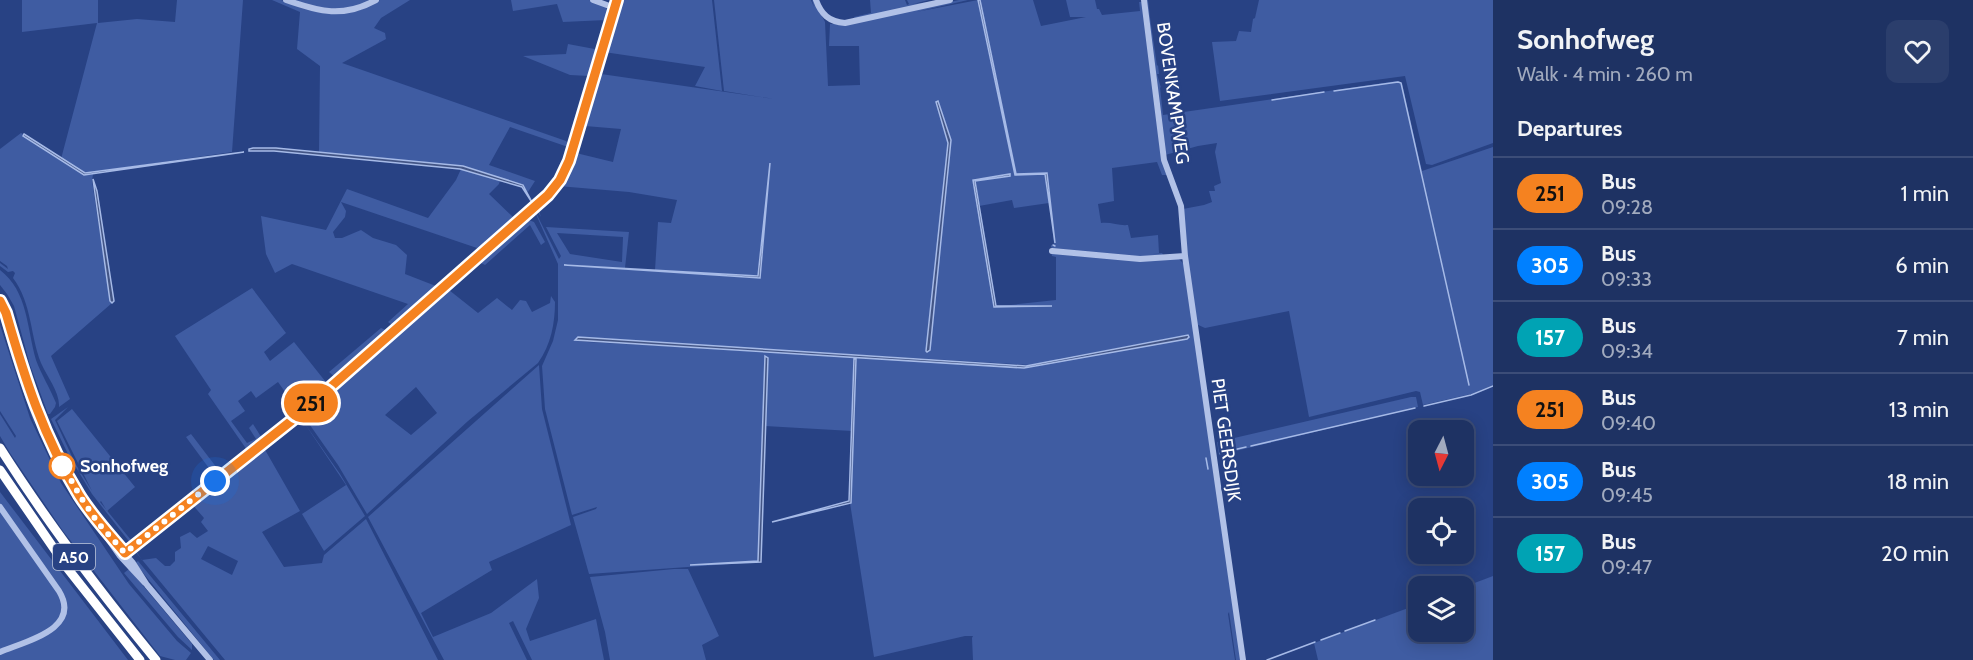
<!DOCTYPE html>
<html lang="en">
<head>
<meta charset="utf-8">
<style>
  :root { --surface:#1e3263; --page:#2b3e6c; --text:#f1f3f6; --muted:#a1aabe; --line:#3c4d78 }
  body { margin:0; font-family:Cabin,sans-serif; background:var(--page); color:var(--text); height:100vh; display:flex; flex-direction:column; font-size:22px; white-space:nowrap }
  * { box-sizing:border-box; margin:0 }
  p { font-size:20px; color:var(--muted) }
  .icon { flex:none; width:33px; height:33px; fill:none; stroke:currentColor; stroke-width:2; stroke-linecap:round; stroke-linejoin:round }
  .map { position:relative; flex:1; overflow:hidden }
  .details { display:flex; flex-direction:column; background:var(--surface); width:480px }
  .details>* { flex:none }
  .badge { padding:0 12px; border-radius:20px; font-size:21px; line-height:39px }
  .needle { width:39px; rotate:186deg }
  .controls { position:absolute; left:1408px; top:420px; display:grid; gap:12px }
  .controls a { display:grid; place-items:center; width:66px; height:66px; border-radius:12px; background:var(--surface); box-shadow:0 3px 15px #0003,0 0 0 2px var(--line); font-size:30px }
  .you { position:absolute; width:30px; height:30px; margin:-15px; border:4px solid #fff; border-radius:50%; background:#1a73e8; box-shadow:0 0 0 9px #1a73e833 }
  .map>.badge { position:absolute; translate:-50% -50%; box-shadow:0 0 0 3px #fff }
  h2 { padding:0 24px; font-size:22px; line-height:54px }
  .round { display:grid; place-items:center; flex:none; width:63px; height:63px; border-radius:12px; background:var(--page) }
  .summary { display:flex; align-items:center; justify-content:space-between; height:102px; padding:0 24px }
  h1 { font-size:28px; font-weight:800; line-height:45px }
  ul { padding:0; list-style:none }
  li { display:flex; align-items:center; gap:18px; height:72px; padding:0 24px; border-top:2px solid var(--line) }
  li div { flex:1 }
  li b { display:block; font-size:22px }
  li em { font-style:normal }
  li .badge { min-width:66px; font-weight:700; text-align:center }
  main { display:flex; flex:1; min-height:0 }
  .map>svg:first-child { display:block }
  .green { fill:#3f5ca2; fill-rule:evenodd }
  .water { fill:#435585; stroke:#a6bae7; stroke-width:1.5 }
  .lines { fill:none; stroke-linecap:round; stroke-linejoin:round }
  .stream { stroke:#a6bae7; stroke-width:1.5 }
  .minor { stroke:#b1c1e7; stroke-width:6 }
  .highway { stroke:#fff; stroke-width:9 }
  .line-casing { stroke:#fff; stroke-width:14 }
  .line { stroke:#f58220; stroke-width:9 }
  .walk { stroke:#fff; stroke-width:6; stroke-dasharray:0 10.8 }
  .stop-dot { fill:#fff; stroke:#f58220; stroke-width:3 }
  .labels { text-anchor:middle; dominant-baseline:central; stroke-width:5; stroke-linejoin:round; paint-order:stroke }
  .shield { fill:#284284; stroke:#bec6da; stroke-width:1.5 }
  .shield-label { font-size:16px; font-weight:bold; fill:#fff }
  .street-label { font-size:18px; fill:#fff; stroke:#284284 }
  .stop-label { font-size:18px; font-weight:bold; fill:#fff; stroke:#284284; text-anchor:start }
</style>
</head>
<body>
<main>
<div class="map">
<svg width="1493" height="660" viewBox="0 0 1493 660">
  <rect width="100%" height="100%" fill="#284284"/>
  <path class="green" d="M22 0H98V23L137 19 175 22 177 0H243L232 152 87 173 83 172 61 159 97 23 22 32Z
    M272 0H281L301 7 339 14 358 11 380 0H410L381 18 374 28 385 33 386 39 342 63 566 141 571 147 558 176V173L568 147 510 127 489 165 535 181 528 192 523 185 463 166 319 152 320 66 297 49 300 12Z
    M290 0H373C342 16 321 8 290 0Z
    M511 0H589L606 7 609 17 602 44H599L606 20 563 22 557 4 513 11Z
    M619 0H712L722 91 695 86 705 67 604 52Z
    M714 0H811L814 7 812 0H814L825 22 828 86 860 85 859 46H829L830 24H849L959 0H968L916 12 978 0 1015 175 1045 174 1049 203 1014 208 1012 200 979 206 975 180 1011 175 974 179 994 307 1052 305 1001 306 1056 300V257L1052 256 1051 252 1179 259 1185 265 1241 660H1236L1229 612 1228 614 1235 660H973L972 638 973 636H965L874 657 850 503 855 358 852 431 765 426 768 358 765 356 758 562 589 574 573 517 596 509 597 507 572 515 545 409 542 366 553 341 558 320V264L535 212 554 191 557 192 539 211 541 217 538 212 536 213 559 259 561 256 546 227 629 232 625 268 564 265 760 278 766 203 758 276 655 270 658 222 671 223 677 200 629 192 558 186 578 138H580L576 153 613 162 621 129 585 126 582 134 579 133 602 57 606 56 601 74 774 99 724 91ZM938 101 951 140 930 350H926L948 143ZM557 233 623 237 622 262 570 254ZM1188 335 1189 337 1187 339 1058 361V359ZM576 338 1030 365 1024 368 771 352 587 342 577 341Z
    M870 0H905L907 5 909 4 907 0H929L913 4 942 0 855 19 854 17 871 13Z
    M980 0H1033L1041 26 1086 17H1070L1066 0H1095L1097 9H1099L1102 15 1140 11 1139 2H1142L1167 175H1162L1157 162 1112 168 1114 201 1098 204 1101 223C1112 222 1119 226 1128 225L1131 238 1158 235 1159 253 1153 254 1162 253 1164 256 1156 258 1054 250 1051 247V245L1056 246 1054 245 1047 173 1016 174Z
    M1146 0H1148C1150 22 1154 43 1157 66L1158 65 1159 74H1157L1161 88 1160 87 1163 115 1397 81 1402 83 1422 171 1493 147V385L1471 394 1423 405 1420 392 1416 391 1309 417 1289 311 1205 328 1196 324 1188 266 1183 209 1204 205 1212 202 1209 191H1215L1214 186 1221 183 1215 152 1217 143 1198 146 1165 155Z
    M1259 0H1493V143L1432 165 1426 164 1405 76 1220 101 1212 42 1236 41 1239 31 1251 32 1253 19 1255 18Z
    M568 44 600 50 586 97H583L589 76 570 75 523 56 566 54Z
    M21 133 87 175 93 174 92 181 110 301 112 303 51 356 70 399 59 407C60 392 47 377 41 363 30 335 32 303 13 278L15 273 13 271 8 272 0 266V263L8 269 7 266 0 261V149Z
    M461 169 500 180 499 184 489 194 515 219V223L472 261 470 260 513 221 482 247 477 248 341 202 346 211 345 217 333 232 335 238H342L361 230 373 238 396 245 407 255 405 274 441 288 395 327 388 322 408 304 292 264 275 273 266 254 261 216 326 230 347 189 428 218 456 180Z
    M526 219 534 222 545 242 541 245 530 225 485 265 477 261Z
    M474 264 477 266 471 269 407 324V326L449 290 478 313 497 298 512 310 520 300 526 301 532 312 550 303 551 296 555 302C555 323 551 345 538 363L468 421 367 514 338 465 305 418 304 413 369 356 374 355 375 351ZM416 387 437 413 411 435 385 415Z
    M0 270C28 291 27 329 36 360 41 374 50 388 56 403L55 407 50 414H48L30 365 14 306 7 294 0 285Z
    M252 288 286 333 264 352 270 361 294 342 329 386 268 437 266 435 298 410 278 382 256 398 251 391 238 401 245 411 231 421 247 443 256 439 249 428 253 424 263 440 212 481 211 478 214 475 186 437 191 434 220 472 247 450 208 394 211 390 175 336Z
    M0 309 31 406 35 426 12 358 0 317Z
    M0 325 30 418 61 483 129 584 177 641 191 653 186 660H175L160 656 63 531 10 453 0 436V414L15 438 16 436 0 411Z
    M381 328 388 331 389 333 334 381 333 380 335 377 329 372Z
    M539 365 542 409 571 525 489 562 492 570 421 613 433 637 491 613 537 579 539 598 526 629 530 641 596 619 604 660H532L513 621 509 623 527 660H444L368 517Z
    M1411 397H1416L1418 407 1219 455 1217 442Z
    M68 407 55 420 75 463 92 491 57 421 72 409 135 487 107 511 101 501 100 502 131 540 150 526 152 528 131 544 92 494 69 456 51 419Z
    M297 419 303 421 340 474 365 516 324 551 302 514 346 485 303 421 300 419 284 432V429Z
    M278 434 281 435 264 448 300 511 262 532 284 567 322 563 324 555 366 519 438 660H225L134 550 137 546 138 548 136 551 142 560 156 558 165 566H170L175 561V552L181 548 180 537 190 532 197 538 208 531 201 522 204 518 191 503 229 473 233 472V470ZM208 546 238 561 232 575 201 559Z
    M0 492 128 660H0Z
    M138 561 220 660H214L135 563Z
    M129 569 192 644V650L178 637 124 573Z
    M674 569H688L719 636 702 645 706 660H610L605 632 590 577Z
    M1493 576V660H1318L1314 643 1419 604V632H1464V587Z"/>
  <path class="water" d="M978 0H980L1016 174 1047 173 1055 243 1045 174 1015 175Z
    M938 101 951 140 930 350 927 352 926 351 948 143 936 102Z
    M24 134 85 173 244 152 84 175 23 136Z
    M253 148H276L463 166 523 185 533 204 522 187 460 169 274 151H249V149Z
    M770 163 760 278 564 265 758 276Z
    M1010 174V176L975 181 996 306H1052L994 307 973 180Z
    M93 179 97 191 114 301 112 303 110 301Z
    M1188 335 1189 337 1187 339 1024 368 575 340 578 337 1026 366Z
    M765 356 768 358 761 562 690 565 758 561Z
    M854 359H856L851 503 772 522 849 501Z"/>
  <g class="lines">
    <path class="stream" d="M1334 91 1398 82 1401 83 1469 385
      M1272 100 1324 92
      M1053 245 1055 246
      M1424 406 1471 395 1493 386
      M1251 446 1415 408
      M1220 453 1246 447
      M1206 458 1208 469
      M1345 631 1375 620
      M1321 640 1340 633
      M1267 660 1315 642"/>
    <path class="minor" d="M286 0C320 12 343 18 376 0
      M593 0 615 8
      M816 0C821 14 829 22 845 23L950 0
      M1144 0 1164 160 1181 206 1185 256 1243 660
      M1052 251 1140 259 1185 256
      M0 301 6 313 35 409 50 442 80 497 98 523 133 563 147 585 210 660
      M0 507 59 591C82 629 26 641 0 652
      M101 529 120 556 145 583
      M120 556 300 414 548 195 559 180 569 161 617 0"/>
    <path class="highway" d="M0 448C47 522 100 592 156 660
      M0 470 68 569 140 660"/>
  </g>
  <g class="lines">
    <defs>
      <path id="line" d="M0 301 6 313C25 379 43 436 79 495 92 516 109 534 125 553L300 414 548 195 560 180 569 161 617 0"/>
    </defs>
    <use href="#line" class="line-casing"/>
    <use href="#line" class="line"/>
    <path class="walk" d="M62 466V464L80 496 98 523 125 553 215 481"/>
  </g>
  <circle class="stop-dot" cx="62" cy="466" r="12"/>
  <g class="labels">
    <rect class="shield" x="53" y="544" width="42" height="26" rx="4.5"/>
    <g class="shield-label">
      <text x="74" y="557">A50</text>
    </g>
    <g class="street-label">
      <text transform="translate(1173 93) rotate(82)">BOVENKAMPWEG</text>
      <text transform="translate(1226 440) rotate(82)">PIET GEERSDIJK</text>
    </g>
    <g class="stop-label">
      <text x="80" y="466">Sonhofweg</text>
    </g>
  </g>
</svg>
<div class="controls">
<a><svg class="needle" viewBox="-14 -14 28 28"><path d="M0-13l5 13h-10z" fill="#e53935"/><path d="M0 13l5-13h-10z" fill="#a1aabe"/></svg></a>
<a><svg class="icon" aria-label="locate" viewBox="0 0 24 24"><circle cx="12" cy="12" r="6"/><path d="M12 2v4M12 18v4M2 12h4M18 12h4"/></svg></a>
<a><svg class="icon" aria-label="layers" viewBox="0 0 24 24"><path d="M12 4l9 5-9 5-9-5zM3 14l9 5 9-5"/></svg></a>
</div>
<div class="you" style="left:215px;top:481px"></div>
<b class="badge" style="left:311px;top:403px;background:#f58220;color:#111">251</b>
</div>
<section class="details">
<div class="summary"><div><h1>Sonhofweg</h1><p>Walk · 4 min · 260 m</p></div><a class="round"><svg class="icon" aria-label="heart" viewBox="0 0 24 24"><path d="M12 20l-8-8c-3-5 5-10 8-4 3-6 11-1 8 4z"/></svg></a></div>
<h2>Departures</h2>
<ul>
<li><span class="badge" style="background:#f58220;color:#111">251</span><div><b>Bus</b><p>09:28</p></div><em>1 min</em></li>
<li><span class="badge" style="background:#0080ff;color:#fff">305</span><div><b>Bus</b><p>09:33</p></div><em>6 min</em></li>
<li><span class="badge" style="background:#00a3b4;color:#fff">157</span><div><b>Bus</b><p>09:34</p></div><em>7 min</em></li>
<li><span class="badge" style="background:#f58220;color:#111">251</span><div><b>Bus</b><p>09:40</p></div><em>13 min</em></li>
<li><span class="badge" style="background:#0080ff;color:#fff">305</span><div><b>Bus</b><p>09:45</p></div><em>18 min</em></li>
<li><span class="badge" style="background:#00a3b4;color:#fff">157</span><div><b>Bus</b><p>09:47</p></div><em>20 min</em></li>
</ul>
</section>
</main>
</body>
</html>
